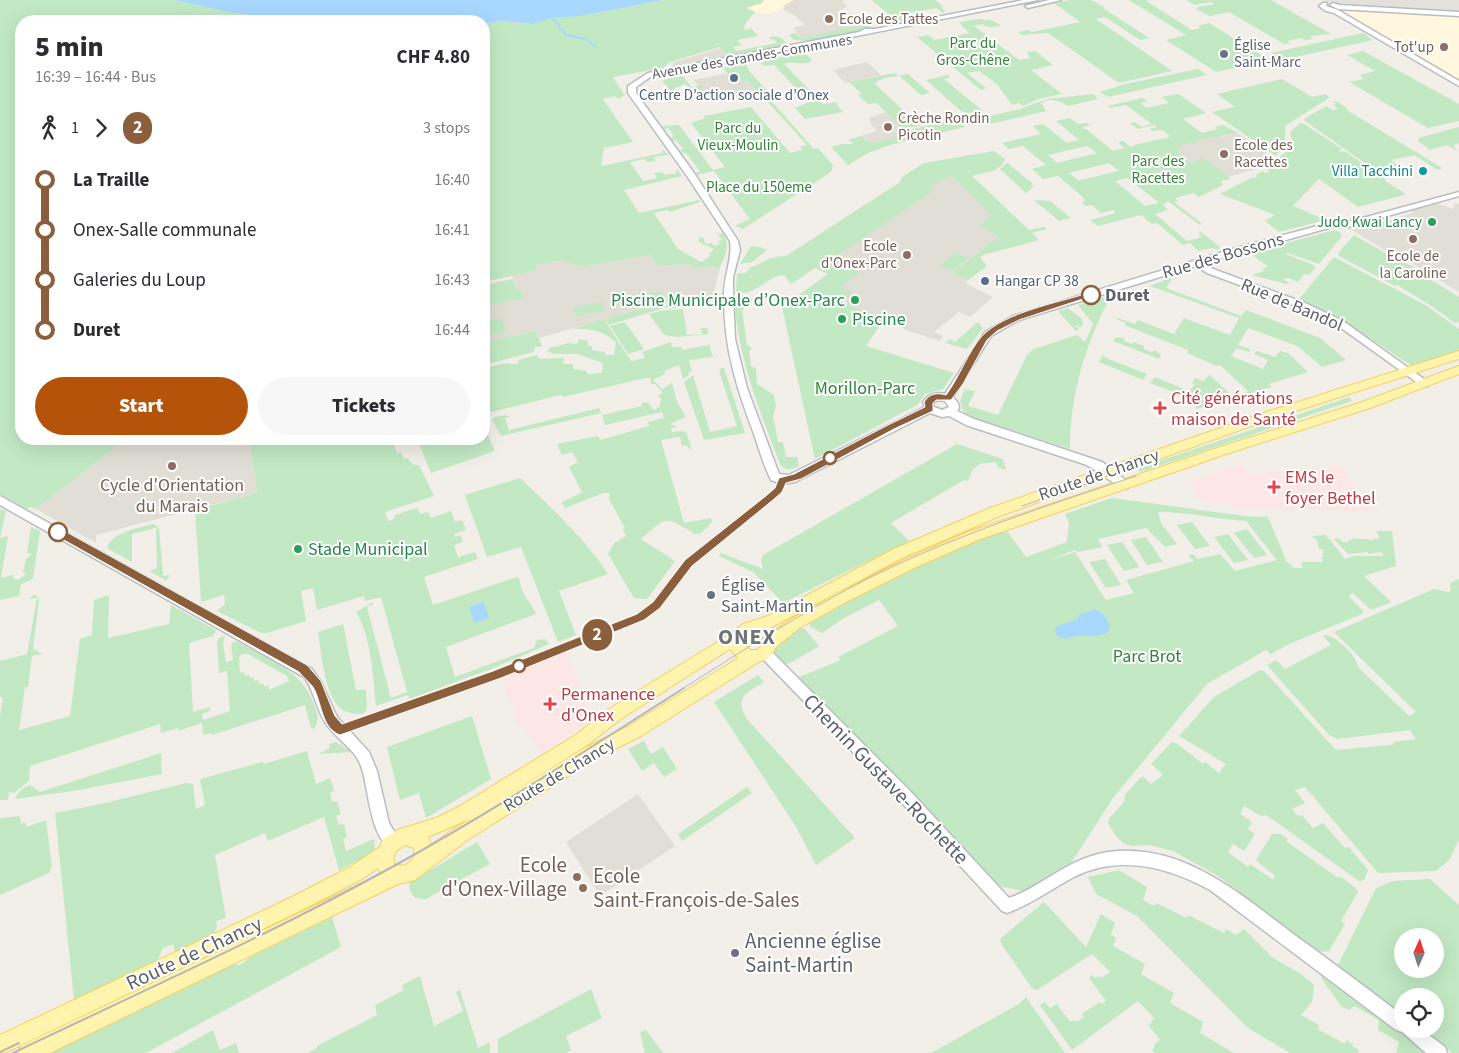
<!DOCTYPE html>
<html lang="en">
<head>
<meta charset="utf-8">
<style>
  :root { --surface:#fff; --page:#f7f7f7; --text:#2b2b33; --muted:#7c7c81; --accent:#b45309 }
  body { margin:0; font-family:"Source Sans 3",sans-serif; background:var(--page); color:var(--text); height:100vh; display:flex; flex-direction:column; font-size:19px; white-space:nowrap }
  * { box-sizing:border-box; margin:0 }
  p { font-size:16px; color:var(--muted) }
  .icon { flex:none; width:28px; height:28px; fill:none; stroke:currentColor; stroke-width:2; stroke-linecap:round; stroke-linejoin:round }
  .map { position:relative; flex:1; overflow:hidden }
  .sheet { position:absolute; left:15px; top:15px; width:475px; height:430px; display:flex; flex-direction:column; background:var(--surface); border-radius:20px; box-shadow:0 5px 20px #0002 }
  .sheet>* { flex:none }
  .badge { padding:0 10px; border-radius:16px; font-size:18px; line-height:32px }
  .needle { width:32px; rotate:3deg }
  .fabs { position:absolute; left:1394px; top:928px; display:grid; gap:10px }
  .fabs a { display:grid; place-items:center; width:50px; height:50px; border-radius:50%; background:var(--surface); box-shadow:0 5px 20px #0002; font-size:25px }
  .map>.badge { position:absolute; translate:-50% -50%; box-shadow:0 0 0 2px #fff }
  .legs { display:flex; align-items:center; gap:8px; height:55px; padding:0 20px; font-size:16px }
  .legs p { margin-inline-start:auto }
  .summary { display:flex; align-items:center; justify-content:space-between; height:85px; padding:0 20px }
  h1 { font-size:28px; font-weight:800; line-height:38px }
  .button { display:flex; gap:10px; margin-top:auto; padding:10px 20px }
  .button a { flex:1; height:58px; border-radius:30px; background:var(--accent); color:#fff; font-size:20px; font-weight:800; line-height:58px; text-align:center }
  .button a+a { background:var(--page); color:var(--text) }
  ul { padding:0 20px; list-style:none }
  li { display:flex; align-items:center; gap:18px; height:50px; font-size:19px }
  li i { display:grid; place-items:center; width:8px; height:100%; margin:0 6px; background:currentColor }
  li i::after { content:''; width:12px; height:12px; margin:-6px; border:4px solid; border-radius:50%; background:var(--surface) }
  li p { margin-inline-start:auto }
  li:first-child i { background:linear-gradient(#0000 50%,currentColor 0) }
  li:last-child i { background:linear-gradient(currentColor 50%,#0000 0) }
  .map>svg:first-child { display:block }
  .commercial { fill:#fff8de }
  .industrial { fill:#e2e1db }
  .education { fill:#e1ded5 }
  .medical { fill:#fde7e5 }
  .green { fill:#c3e9c4; fill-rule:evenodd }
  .water { fill:#a9d8ff }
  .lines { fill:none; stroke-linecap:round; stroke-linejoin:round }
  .stream { stroke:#a9d8ff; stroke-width:2 }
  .minor-casing { stroke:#b9bcc1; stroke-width:3 }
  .major-casing { stroke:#f7cf5a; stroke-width:2 }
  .minor { fill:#fff; fill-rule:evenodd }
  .major { fill:#fff4ae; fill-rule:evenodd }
  .tram-far1 { stroke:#b6b6b8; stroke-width:1 }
  .tram { stroke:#b6b6b8; stroke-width:2 }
  .line-1 { fill:#8b5e3c; stroke:#fff }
  .education-dot { fill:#8d6e63; stroke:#fff; stroke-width:2 }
  .worship-dot { fill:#6b7280; stroke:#fff; stroke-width:2 }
  .service-dot { fill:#5c6f8a; stroke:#fff; stroke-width:2 }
  .culture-dot { fill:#0f9aa8; stroke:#fff; stroke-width:2 }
  .leisure-dot { fill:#2e9e5b; stroke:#fff; stroke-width:2 }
  .stop-1-dot { fill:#fff; stroke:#8b5e3c; stroke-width:2.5 }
  .health-dot { fill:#e0444e; stroke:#fff; stroke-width:2 }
  .labels { text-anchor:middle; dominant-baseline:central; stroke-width:4; stroke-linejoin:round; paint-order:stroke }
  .far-education-label { font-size:15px; fill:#785e54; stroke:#fff; text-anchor:start }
  .far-park-label { font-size:15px; fill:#318437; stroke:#fff }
  .far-worship-label { font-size:15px; fill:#5b616d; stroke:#fff; text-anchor:start }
  .far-street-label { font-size:15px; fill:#5e6268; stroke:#fff }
  .far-service-label { font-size:15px; fill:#4e5e75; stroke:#fff }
  .far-culture-label { font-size:15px; fill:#0d838f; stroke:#fff; text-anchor:end }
  .far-leisure-label { font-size:15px; fill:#27864d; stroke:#fff; text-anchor:end }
  .street-label { font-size:18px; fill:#5e6268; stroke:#fff }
  .stop-label { font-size:18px; font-weight:bold; fill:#5e6268; stroke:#fff; text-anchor:start }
  .leisure-label { font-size:18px; fill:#27864d; stroke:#fff; text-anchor:start }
  .park-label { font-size:18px; fill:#318437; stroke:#fff }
  .health-label { font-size:18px; fill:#be3a42; stroke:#fff; text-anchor:start }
  .education-label { font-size:18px; fill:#785e54; stroke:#fff }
  .worship-label { font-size:18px; fill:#5b616d; stroke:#fff; text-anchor:start }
  .near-street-label { font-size:21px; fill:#5e6268; stroke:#fff }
  .near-education-label { font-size:21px; fill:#785e54; stroke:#fff; text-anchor:end }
  .near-worship-label { font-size:21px; fill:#5b616d; stroke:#fff; text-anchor:start }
  .district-label { font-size:22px; font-weight:bold; letter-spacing:1px; fill:#6f747a; stroke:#fff }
</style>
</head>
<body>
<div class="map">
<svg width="1459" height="1053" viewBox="0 0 1459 1053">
  <rect width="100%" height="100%" fill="#f1efe7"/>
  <path class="commercial" d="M764 0H794L786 8 769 14 755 12 746 8 763 3Z
    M1331 8 1459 14V84L1336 11Z"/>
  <path class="industrial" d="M1322 0H1459V12L1344 6Z"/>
  <path class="education" d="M794 0H844L842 1 847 6 839 11 854 14 864 23 865 26 801 38 793 28 805 25 794 15 782 9 785 8 783 6Z
    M721 48 728 56 671 67 674 62Z
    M867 62 881 75 845 83 833 70Z
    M734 72 743 82 748 81 756 90 720 98 715 90 706 92 693 80Z
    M886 112 909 134 870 143 861 136 877 131 872 126 869 118Z
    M1238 133 1273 158 1253 170 1228 177 1208 162 1195 163 1180 156 1178 153 1177 149 1181 145 1200 142 1197 140 1219 135 1222 137Z
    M952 176 992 215 979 226 999 236 952 273 968 280 965 283 993 297 970 317 959 312 934 332 943 336 940 341 909 331 885 319 882 322 842 301 832 259 933 190 928 187Z
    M1436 203 1453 209 1455 203 1459 204V292L1415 265 1391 254 1347 227 1372 221 1379 223 1413 213 1411 210Z
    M651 255 657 266 688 264 695 268 720 267 712 299 675 302 643 308 539 338 536 331 484 342V306L523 299 516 289 512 276 535 271 534 265 544 263 566 260 581 267Z
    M126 439H249L257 493 96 535V543L36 509Z
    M638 794 675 846 600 896 566 842Z"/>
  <path class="medical" d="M1241 464 1251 474 1340 465 1371 512 1298 509H1233L1231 505 1210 503 1192 496 1197 490 1191 484V481Z
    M566 652 593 720 541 753 523 726H517L515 719 516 707 509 701 501 677Z"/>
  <path class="green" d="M0 0H174L232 13 304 21H21V439H126L36 509 30 507 27 509 0 494Z
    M663 0H764L761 4H757L747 8 755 12 745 24 744 30 751 28 758 36 737 40 742 45 733 47 736 51 777 43 773 39 770 40V37C776 36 782 36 786 43L780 46 728 56 720 47 670 62 663 68 618 76 613 78 625 95 618 99 615 96 603 99 633 142 604 148 601 166 663 153 662 151 664 150 669 156 665 155 654 157 656 161 647 162 644 159 630 162 643 181 657 178 654 173 661 172 666 175 677 173 676 170H678L682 176 624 190 639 213 699 200 700 202 669 212 668 210 654 213 678 249 701 262 711 256 709 254 714 249 699 242V238L707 237 703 238 706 244 712 243 714 246 720 244 718 241 722 240 718 234H714L723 233C731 245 725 255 720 267L695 268 688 264 657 266 651 255 581 267 563 260 535 265V271L484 282V24L502 21 530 24 551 18 579 15Z
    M872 0H935L943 6 941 7 945 11 943 13 936 8 903 14 908 19 897 22Z
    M1071 0H1091L1105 7 1103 8 1149 38 1140 40 1105 17 1096 19 1172 71 1119 83 1048 33 1022 35 1018 32 1029 30 1032 32 1080 22 1054 3Z
    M1129 0H1149L1146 1 1192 30 1201 28 1198 26 1209 23 1271 61 1216 72 1166 40 1186 35Z
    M1186 0H1271L1331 34 1310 36 1313 39 1305 40 1301 38 1287 41 1290 44H1284L1229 12 1210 16 1196 9 1198 7 1214 4 1211 2 1195 5Z
    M979 19 990 20 1001 25C994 28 988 28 982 24L974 26 1019 60 1030 58 1027 52 1035 51 1053 65 1031 70 1062 94 1038 99 1023 106 1019 103 1012 105 997 84 979 71 967 73 986 88 981 90 917 37 928 35 935 40 969 33 959 22Z
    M865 25 875 28 806 41 794 40 789 35 795 33 801 38Z
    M1363 33 1373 40 1282 60 1271 53Z
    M1363 51 1459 104V121L1428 128 1349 82 1364 79 1360 75 1375 71 1347 55Z
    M800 53 806 54 811 59V62C801 65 793 61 784 64L823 104 836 102 838 104 837 105 843 112 805 119 795 108 809 102 774 65 766 66 760 64 767 60Z
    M746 64 750 72 768 92 765 94 814 149 818 148 833 165 831 172 743 229 735 226 750 219 714 171 697 175 696 173 700 171 686 153H682L680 150 683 149 676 140 672 141 670 138 674 136 668 128 664 129 662 126 679 125 713 170 725 167 691 123 705 118 704 116 751 107 790 153 802 150 800 147 807 145 765 99 759 100 752 93 758 92 748 81 743 82 735 73 728 74 723 68Z
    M1198 69 1207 75 1108 97 1100 92 1125 84Z
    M895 73 899 76 908 74 930 93 921 95 899 76 885 78 874 83 918 124H928L903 129 877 103 868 104 858 95 862 94 849 82Z
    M948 75 950 77 944 79 983 111 968 113 961 111 926 80Z
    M683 76 691 87 700 85 705 91 690 92 686 84 681 85V86L674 88 679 98H676L662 80Z
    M1282 79 1312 97 1326 94 1329 98 1285 126V143L1276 156 1212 112 1235 107 1217 94Z
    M1093 94 1098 99 1069 106C1059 102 1051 96 1041 103L1046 111 986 125 978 119 1020 109 1047 99Z
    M1178 94 1206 113 1183 119 1202 133 1217 129 1215 127 1223 125 1238 133 1198 140 1200 142 1182 145 1178 149C1178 158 1188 160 1195 163L1200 158 1211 161 1209 162 1231 179 1221 181 1223 185 1199 197 1193 193 1175 198 1178 201 1174 202 1201 223 1200 225 1168 201 1163 205 1168 210 1155 214 1187 241 1202 237 1199 235 1200 231 1220 247 1218 250 1212 248 1198 251 1190 243 1183 245 1157 223 1152 224 1141 215 1098 226 1090 220 1116 213 1113 210 1101 213 1092 205 1085 206 1082 202 1085 201 1084 198 1058 176 1043 179 1032 169 1046 165 1023 146 1009 149 1002 143 1041 134 1033 126 1043 124 1067 143 1079 140 1056 121 1070 118 1078 124 1087 123 1090 125 1081 128 1086 129 1113 151 1124 148 1118 142 1123 141 1131 147 1134 146V145L1166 138 1170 136 1162 130 1152 131 1149 129 1157 127 1155 125 1138 129 1130 123 1134 122 1142 127 1152 124 1126 105 1110 108 1108 106 1143 98 1147 101 1140 103 1147 108 1169 103 1162 97ZM1087 146 1097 153 1057 163 1048 155ZM1109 163 1119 171 1081 180H1078L1069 173ZM1127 178 1158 202V203L1145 206 1115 181Z
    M1336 101 1347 108V110L1442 168 1438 170 1414 155 1391 160 1404 170 1384 175 1372 165 1369 166 1305 121 1304 119 1326 106 1333 110 1338 109 1333 105 1337 104 1333 102Z
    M958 120 963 122 965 127 890 145 868 153 848 165 831 147 842 144H852L853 143 848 140 861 136 870 143 908 134 905 131 941 122Z
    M1300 123 1304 124 1342 149 1338 151 1346 152 1386 180 1385 181C1391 185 1398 188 1404 193V195L1358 207 1319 179 1293 206 1326 220 1279 232 1265 221 1275 215 1220 194 1251 178 1257 177 1256 175 1262 171 1266 173 1270 171 1266 168 1293 146 1290 144 1293 143 1290 132Z
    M1459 127V143L1453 146 1459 152 1447 145 1430 150 1418 141V139L1422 137Z
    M994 151 1005 159C1001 173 983 172 972 176L1029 230 1044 227 1047 229 1032 233 1039 240 983 255 980 258 987 266 968 280 952 273 999 236 979 226 991 215 952 176 929 187 934 190 833 259 860 273 840 287 852 293 842 301 882 322 866 346 954 373 943 389 925 394 917 405 815 459 782 307 828 274 815 268 791 284 784 275C766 276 754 298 736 292L737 274 746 273 749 268C766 263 764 257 786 256L900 182 902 177 924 163Z
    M1007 163 1032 183 1033 187 1026 193 1000 169Z
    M1034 200 1050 201 1071 218 1059 221Z
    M1334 230 1340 232 1342 236 1319 264 1288 253 1286 254 1313 265 1315 268 1309 275 1305 274 1298 282 1289 278 1283 279 1289 283 1287 284 1252 275 1264 271 1262 269 1268 267 1250 253Z
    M1354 235 1394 258 1412 266 1426 277 1459 297V322L1455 323 1430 305 1397 285 1395 286 1339 256 1338 253Z
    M751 246 760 247 767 250 752 262 740 264Z
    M956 253 968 258 952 271 940 265Z
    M1334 257 1427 306 1459 329V350L1412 366 1342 320 1298 300Z
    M1173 277 1166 288 1241 316 1246 310 1320 338 1346 360 1322 367 1297 346 1248 328 1238 345 1250 349 1249 352 1237 348 1231 356 1263 369 1268 360 1254 354 1257 351 1275 357 1280 351 1288 353 1308 372 1269 384 1272 387 1248 394 1246 392 1248 391 1220 365 1217 366 1187 353 1188 350 1124 325 1126 323 1116 319 1118 318 1135 324 1138 320 1174 334 1184 318 1230 335 1239 318 1150 286Z
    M513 279 516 289H520L523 299 484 306V285Z
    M661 291 665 300 635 305 632 296Z
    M1108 296 1110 297C1085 346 1070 394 1070 449L970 417 963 411 960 401 965 389 975 391 968 406 998 415 1027 355 1034 349 1077 335 1085 342 1093 324 1078 305Z
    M700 300 701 304 668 309 667 307 609 325 605 319 643 308Z
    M602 302 605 311 576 316 573 307Z
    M738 305 743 306 744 310H742L747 345 751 347V350L749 351 751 366 756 368 757 384 774 395 776 406 773 416 778 442H783L786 457H797L799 466C792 470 785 471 780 464 760 411 740 364 735 307Z
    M1068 308 1082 319 1083 325 1080 327 1075 325 1079 330 1076 331 1058 311Z
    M683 309 687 335 702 334 701 328H707L708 334 678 337 664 335 649 314 660 311Z
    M502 318 506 332 484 336V321Z
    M604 319 631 361 645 358 642 352 671 342 672 347H682V350L709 345 713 357 689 360 692 372H688L689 375 683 379 679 365 664 371 665 374 653 380 662 389 672 383 677 402 686 417 670 424 677 427 671 428 672 432 683 431 686 432 692 450 685 445 682 446 680 437 661 440 684 523 711 518 712 522 701 533 695 534C664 516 668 515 641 539L675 561 647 599 634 598 608 554 614 543 626 536 623 529 625 528 609 499 610 493H603L566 508 561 503 582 492 569 467 578 462 572 452 562 455 557 444 598 436 600 440 649 426 648 422 664 418 662 412 605 425 602 415 642 406 641 403 647 402 654 410 660 406 661 399 658 396 663 393 655 384H651L650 378H646L563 397 561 395 487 413 484 405V368L507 363 512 364 519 363 518 360 537 355 539 359 564 358 563 364H573V369L587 371V374L602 373 603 363 577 354H553L548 351 549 348 569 343 577 344 579 339 588 341V346H592V350L605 352 606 355H614L616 342C604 331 588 328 572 329Z
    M625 322 644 349 628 354 610 326Z
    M978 322 983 328 967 349 946 343 949 339 955 342Z
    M536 331 542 346 535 347 534 352 484 365V342Z
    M1116 337 1124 338V341L1132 344 1134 342 1144 346V349L1152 352 1155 350 1161 355 1159 359 1113 341Z
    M1103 355 1106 358 1147 374 1143 380 1099 362Z
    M721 368H724L745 433 704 440 684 382 693 375 710 432 737 426 719 371Z
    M1210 375 1233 397 1197 409 1194 404 1196 402 1189 396 1186 398 1184 403 1178 401 1184 396 1150 383 1155 377 1189 391 1195 384 1192 383 1195 378 1203 381Z
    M1349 397 1352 401 1283 424 1279 421Z
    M599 408 601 413 501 436 492 420 494 417 506 415 510 417 505 418 509 430Z
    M1271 423 1275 427 1140 472 1136 469Z
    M484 427 495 451 431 473 417 439H484Z
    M249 439H396L397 441 393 443 397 453 401 452 404 459 407 458 414 465H419L434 496 385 512 388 521 394 519 395 515 417 508 420 514 428 512 431 518 451 511 455 522 462 520 466 530 454 534 455 537 461 535 463 542 454 545 458 557 475 552 478 559 424 577 433 605 517 577 520 580C520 594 531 601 536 614L446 647 455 677 534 648 537 640 545 639 549 644 491 669 409 699 408 695 376 706C373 676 372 639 356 612L373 602V604L367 607 391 698 407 692 381 597 365 601 364 596 317 610 313 588 301 591 306 621 267 633H261L217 611 225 604 224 595 201 602 195 510 257 493Z
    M957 444 1003 459 1006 470 998 467 996 462 979 464 972 471 968 481 964 480 891 523 909 541 783 603 753 572 719 556 721 553 763 569 761 560 763 555Z
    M520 478C551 507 585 539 608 574L559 591 576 635 558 642 521 547 487 557 465 495Z
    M1112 498 1245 516 1268 517 1286 560 1285 562H1288L1294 568H1303L1301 562H1323L1321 557H1323L1322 554 1324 553 1322 549H1319L1317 540 1311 536 1326 535 1345 559 1354 556H1384L1381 552 1369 554 1367 552 1348 554 1334 539 1337 538 1343 542H1349L1348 540H1352V538L1374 540 1373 539 1380 538 1376 531H1392L1396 566 1364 576 1391 602 1374 609H1370L1353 593 1349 596 1363 611 1362 614 1289 644 1271 654 1266 650 1207 684 1113 798 1071 863 1023 891 999 886 929 813V810L797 678 841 660 838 657 898 626 879 600 844 618 822 633 810 627V622C871 588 938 549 1006 530L1026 557 1067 542 1069 523 1065 514ZM1158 512C1188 512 1216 519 1246 521L1277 560 1235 571 1220 554 1198 559 1193 554 1188 556 1194 561 1126 580 1134 593 1106 600 1075 552 1047 561 1075 550 1078 552 1102 547 1098 539 1146 528 1165 547 1177 544 1161 523Z
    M0 509 6 511 0 538 8 536 1 578 14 575 13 578 18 580 26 574 23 572 26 559 32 554 27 553 31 527 40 531 33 579 21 584 19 596 0 600Z
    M1192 522 1210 546 1195 549 1177 525Z
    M153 524 159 527 132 534V562L107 548C112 532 139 528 153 524Z
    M159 528 163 576 170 575 166 581 150 571 157 568 156 529Z
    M1247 529 1267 555 1254 558 1234 533Z
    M1228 534 1248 560 1234 563 1214 537Z
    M1146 537 1163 562 1147 565 1131 540Z
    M1122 542 1139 567 1124 571 1107 545Z
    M1105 559 1121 585 1106 588 1089 562Z
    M1459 579V840L1449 860 1436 871 1378 873 1305 787 1295 790 1305 803 1292 809 1298 816 1302 815 1313 828 1323 823 1345 848 1349 847 1368 870 1364 880 1359 881 1266 815 1261 816 1244 806 1240 814 1252 822 1248 829 1255 834 1244 851 1233 844 1228 852 1248 867 1250 864 1273 880 1275 876 1256 860 1272 834H1281L1288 839 1286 841 1338 878 1340 876 1356 888 1358 892 1341 921 1345 924 1329 951 1319 952 1218 876 1173 851 1149 845 1131 846 1123 843 1116 836 1108 823 1109 819 1124 802 1125 795 1141 777H1144L1151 784 1163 775 1151 764 1172 742 1179 745 1203 764 1205 762 1219 773 1226 764 1179 736 1214 697 1260 670 1264 671 1336 750 1391 745 1394 744 1393 742 1416 739 1410 730 1337 739 1329 735 1267 665 1276 660 1285 669 1331 645 1323 636 1327 635C1339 639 1356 655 1358 667L1409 716 1416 712 1334 632 1434 589 1448 592 1451 591 1450 583Z
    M33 595 37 596 39 600 33 649 42 654 32 656 28 687H25L19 730 70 716 80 639 92 635 94 600 109 595 108 638 169 624 171 605 216 630 213 636 189 643 193 712 210 707V711L202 714 203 720 230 711 227 671 219 673 217 642 219 638 225 635 223 643 226 662 233 660 231 645 233 642H238C270 660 303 670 315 707 318 716 319 721 314 729L311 728 305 705 212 735 211 733 203 735 202 723 178 731V728L161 733 160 724 30 766 29 781 14 793 9 792 8 800H0V715L3 697H0V661L27 654 37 598 29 599ZM243 654H248L287 676 289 681 269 690 268 685 264 687 263 683 259 684 258 680 254 681V677L250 678 249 675 245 676 244 672 240 673 239 657Z
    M343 624 356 690H366L367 710 363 714C356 714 350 714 343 710 325 700 321 652 318 632Z
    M798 628 805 629 818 645V647L790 663 784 664 775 656 774 647Z
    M758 675 764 682C747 693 733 697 747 719L855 838 816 865 795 825 714 702Z
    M472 716 491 779 426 818 419 793 400 800 387 747Z
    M644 741 651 754 663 747 677 769 664 777 654 763 642 771 628 749Z
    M336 742 352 752 318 754 330 748 329 744Z
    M307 751 316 784 330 778 334 791 330 793 332 802 337 801 341 814 336 816 339 825 344 824 347 837 343 839 346 851 374 839 375 852 339 870 324 817 268 841 265 833 215 855 226 918 216 921 217 927 214 933 175 952 173 944 163 948 157 961 74 1000 55 813 101 804 186 783 193 784 196 809 205 805 200 779 262 762 264 764Z
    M161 753 162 774 73 791 15 799C18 792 23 787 30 785L40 792Z
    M747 787 752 793 682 841 678 834Z
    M20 816 21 824 26 822V827L46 820 52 867 49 873 0 895V818Z
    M477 842 490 864 426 899 415 898 410 891 409 883Z
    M1119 870 1147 887 1143 900 1154 906 1156 903 1187 918 1188 915 1224 933 1226 929 1236 935 1244 929 1273 958 1301 974 1314 985 1312 1002 1301 1015 1319 1025 1318 1029 1345 1044 1346 1040 1353 1044 1352 1046 1359 1050 1358 1053H1290L1248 1028 1137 916 1096 894 1088 877Z
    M1430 879 1459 905V1053H1452L1423 1029H1435V996H1402V1013L1338 965 1376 888 1393 881ZM1402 936H1435V969H1402Z
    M1044 902 1086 947 1101 914 1115 923 1111 935 1116 938 1113 946 1145 964 1141 974 1174 993 1170 1003 1203 1022 1200 1033 1234 1053H1154L1152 1050 1155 1047 1154 1045 1160 1040 1149 1026 1154 1018 1138 1001 1072 1050 1040 1005 1045 1002 1050 1008 1057 1004 1070 1022 1074 1020 1076 1022 1084 1017 1082 1014 1100 1002 1102 1004 1106 1001 1089 978 1093 975 1095 978 1099 976 1101 978 1110 972 1092 954 1037 990 1032 988 1000 942 1001 938Z
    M332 917 341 947 146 1053H51L233 964C240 966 244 964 248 958Z
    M1324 971 1425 1050 1423 1053H1396L1399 1042 1378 1030 1379 1020 1354 1006 1349 1010 1341 1006 1321 978Z
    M420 976 434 1026 463 1011 456 992 460 990 478 1048 490 1042V1053H308L317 1048V1046L377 1015 375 1005 404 990 402 985Z
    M591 989 602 1018 566 1036 571 1050 566 1053H498V1039Z
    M1026 997 1065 1053H931L1019 1004Z
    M213 1030 220 1050 236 1043 239 1053H172Z
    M646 1030 663 1053H645L640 1032Z"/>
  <path class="water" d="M174 0H663L579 16 551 18 533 24 501 21 484 24V21H304L232 13Z
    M484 602 489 618 474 623 469 607Z
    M1093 610C1102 610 1107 618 1110 626L1108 632C1091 640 1080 632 1066 639L1057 636 1055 630 1057 626 1078 619 1079 615Z"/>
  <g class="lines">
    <path class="stream" d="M551 18 558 23 560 29 564 30 565 35 586 39 596 47"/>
    <defs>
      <path id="minor" d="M1024 0H1038L650 77 636 87V93L694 173 738 241 740 250 733 277V296L735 339 747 388 779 474 789 475 925 407 923 402C928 394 937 392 945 394L985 332 1013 316 1229 250 1332 222H1348L1459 192V196L1348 227H1332L1204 263 1213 269 1305 303 1343 321 1428 382 1430 384 1428 386H1422L1337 325 1299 307 1207 273 1196 266 1019 320 991 336 953 397 958 403 959 408 957 411 974 419 1102 462 1128 482 1129 485 1128 488C1119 490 1096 468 1084 464L966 425 949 416 942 417 930 413 795 482 782 484 771 480C764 466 759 449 754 434 736 386 724 348 724 297 723 278 733 258 730 241L687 176 628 93V86L648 73 859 32 865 29H875ZM939 400 945 401 949 407 942 410 934 407 933 402Z
        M1049 0H1061L1028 8 1025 6Z
        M1323 3H1327L1326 6 1338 10 1459 81V86L1334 13 1326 11 1319 6Z
        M1333 3 1339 5 1459 12V16L1338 9 1330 5Z
        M0 496 312 669 321 682 337 717 369 752 377 771 389 823 400 842 398 847 393 849C370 840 369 790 362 769 357 750 338 741 327 725 316 710 315 691 304 677L0 505Z
        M765 648 769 649 911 792 1009 898C1045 885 1068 858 1108 852 1183 842 1241 895 1296 936 1332 962 1367 988 1402 1015V1029H1421L1445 1047 1447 1053H1426L1402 1032 1396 1030 1210 890C1168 867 1119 854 1074 877 1051 889 1032 904 1007 913L1002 911 901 802 761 657 759 653 761 649Z"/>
      <path id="major" d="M1459 351V359L1274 418 1000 516 904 557 770 628 773 632 788 621 834 595 904 560 968 532 1217 448 1362 402 1459 366V374L1370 408 1226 454 978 540 914 568 844 603 798 629 776 647 770 657 757 663 641 736 595 759 466 841 415 880 398 884 50 1053H18L21 1046 381 874 378 868 362 879 300 911 7 1052 0 1053V1035L288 899 350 867 380 847 383 839 397 830 436 818 460 806 574 736 609 709 732 633 743 624 768 616 894 549 990 508 1266 412ZM750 634H756L762 639V645L757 650H750L745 646V639ZM730 649 738 658 629 726 583 749 454 829 431 845 428 837 472 818 586 746 621 719ZM405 845 414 848V857C409 864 404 868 395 864 391 854 397 850 405 845Z"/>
    </defs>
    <use href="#minor" class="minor-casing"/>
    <use href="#major" class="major-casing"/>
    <use href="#minor" class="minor"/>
    <use href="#major" class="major"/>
    <path class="tram-far1" d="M1022 506 1112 475
      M682 689C744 650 805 610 871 577 956 535 1046 506 1136 476"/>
    <path class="tram" d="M0 1052 19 1043
      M13 1053C140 992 269 935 392 867 492 812 588 749 684 688"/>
  </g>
  <path class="line-1" d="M1088 293 1095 295 1019 320 997 331 987 340 963 384 951 400H936L933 403V411L894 429 801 479 786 483 782 492 773 500 692 566 660 608 644 620 501 678 340 735C321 728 322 702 313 687 309 682 303 677 299 672L55 535 53 532 55 529H61L307 665 321 681 335 716 342 724 493 671 637 614 653 602 685 560 767 495 775 488 779 478 794 474 888 425 925 407 924 402C929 394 936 392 946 395 959 378 969 350 982 336 1005 312 1057 303 1088 293Z"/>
  <g class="education-dot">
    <circle cx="829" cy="19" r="5"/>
    <circle cx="1444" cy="47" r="5"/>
    <circle cx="888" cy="127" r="5"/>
    <circle cx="1224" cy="154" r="5"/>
    <circle cx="1413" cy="239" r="5"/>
    <circle cx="907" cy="255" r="5"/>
    <circle cx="172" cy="466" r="5"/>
    <circle cx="577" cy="877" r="5"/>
    <circle cx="583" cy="888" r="5"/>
  </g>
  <g class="worship-dot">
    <circle cx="1224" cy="54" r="5"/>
    <circle cx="711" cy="595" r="5"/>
    <circle cx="735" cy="953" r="5"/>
  </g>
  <g class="service-dot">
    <circle cx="734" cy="78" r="5"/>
    <circle cx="985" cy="281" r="5"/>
  </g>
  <circle class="culture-dot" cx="1423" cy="171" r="5"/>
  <g class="leisure-dot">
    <circle cx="1432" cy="222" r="5"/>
    <circle cx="855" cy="300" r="5"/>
    <circle cx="842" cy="319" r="5"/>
    <circle cx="298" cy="549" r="5"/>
  </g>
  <g class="stop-1-dot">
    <circle cx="1091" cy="295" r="9"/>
    <circle cx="830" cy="458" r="6"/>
    <circle cx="58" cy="532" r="9"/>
    <circle cx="519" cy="666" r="6"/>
  </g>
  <g class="health-dot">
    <path d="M1157.5 400.5h5v5h5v5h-5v5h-5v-5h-5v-5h5z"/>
    <path d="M1271.5 479.5h5v5h5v5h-5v5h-5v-5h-5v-5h5z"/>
    <path d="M547.5 696.5h5v5h5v5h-5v5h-5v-5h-5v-5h5z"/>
  </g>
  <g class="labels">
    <g class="far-education-label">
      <text x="839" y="19">Ecole des Tattes</text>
      <text x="1434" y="47" text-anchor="end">Tot'up</text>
      <text x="898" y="118">Crèche Rondin<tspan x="898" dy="17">Picotin</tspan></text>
      <text x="1234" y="145">Ecole des<tspan x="1234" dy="17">Racettes</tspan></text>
      <text x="897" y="246" text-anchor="end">Ecole<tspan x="897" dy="17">d'Onex-Parc</tspan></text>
      <text x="1413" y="256" text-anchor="middle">Ecole de<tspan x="1413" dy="17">la Caroline</tspan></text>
    </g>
    <g class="far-park-label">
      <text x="973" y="43">Parc du<tspan x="973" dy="17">Gros-Chêne</tspan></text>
      <text x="738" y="128">Parc du<tspan x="738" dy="17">Vieux-Moulin</tspan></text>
      <text x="1158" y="161">Parc des<tspan x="1158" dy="17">Racettes</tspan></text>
      <text x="759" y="187">Place du 150eme</text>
    </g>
    <g class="far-worship-label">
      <text x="1234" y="45">Église<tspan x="1234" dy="17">Saint-Marc</tspan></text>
    </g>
    <g class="far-street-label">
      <text transform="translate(752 57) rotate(-10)">Avenue des Grandes-Communes</text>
    </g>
    <g class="far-service-label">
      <text x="734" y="95">Centre D’action sociale d’Onex</text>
      <text x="995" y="281" text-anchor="start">Hangar CP 38</text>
    </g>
    <g class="far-culture-label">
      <text x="1413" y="171">Villa Tacchini</text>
    </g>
    <g class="far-leisure-label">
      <text x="1422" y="222">Judo Kwai Lancy</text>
    </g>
    <g class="street-label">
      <text transform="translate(1223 256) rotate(-16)">Rue des Bossons</text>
      <text transform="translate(1292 305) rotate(23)">Rue de Bandol</text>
      <text transform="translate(1099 475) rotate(-19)">Route de Chancy</text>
      <text transform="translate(559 775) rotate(-31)">Route de Chancy</text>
    </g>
    <g class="stop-label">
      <text x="1105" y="295">Duret</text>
    </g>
    <g class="leisure-label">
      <text x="845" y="300" text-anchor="end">Piscine Municipale d’Onex-Parc</text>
      <text x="852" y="319">Piscine</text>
      <text x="308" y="549">Stade Municipal</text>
    </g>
    <g class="park-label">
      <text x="865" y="388">Morillon-Parc</text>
      <text x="1147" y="656">Parc Brot</text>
    </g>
    <g class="health-label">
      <text x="1171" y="398">Cité générations<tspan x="1171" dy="21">maison de Santé</tspan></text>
      <text x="1285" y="477">EMS le<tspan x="1285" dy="21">foyer Bethel</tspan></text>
      <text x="561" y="694">Permanence<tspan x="561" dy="21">d'Onex</tspan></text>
    </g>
    <g class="education-label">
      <text x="172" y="485">Cycle d'Orientation<tspan x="172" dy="21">du Marais</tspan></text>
    </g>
    <g class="worship-label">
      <text x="721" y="585">Église<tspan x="721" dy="21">Saint-Martin</tspan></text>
    </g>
    <g class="near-street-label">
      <text transform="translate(886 779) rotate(46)">Chemin Gustave-Rochette</text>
      <text transform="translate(194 953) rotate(-25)">Route de Chancy</text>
    </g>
    <g class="near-education-label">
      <text x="567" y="865">Ecole<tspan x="567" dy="24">d'Onex-Village</tspan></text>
      <text x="593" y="876" text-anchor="start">Ecole<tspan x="593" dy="24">Saint-François-de-Sales</tspan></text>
    </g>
    <g class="near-worship-label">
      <text x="745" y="941">Ancienne église<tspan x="745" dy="24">Saint-Martin</tspan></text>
    </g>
    <g class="district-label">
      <text x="747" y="637">ONEX</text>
    </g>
  </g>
</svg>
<div class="fabs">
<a><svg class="needle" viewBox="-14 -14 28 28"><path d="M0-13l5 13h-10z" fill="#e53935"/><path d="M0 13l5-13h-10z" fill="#7c7c81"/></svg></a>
<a><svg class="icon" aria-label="locate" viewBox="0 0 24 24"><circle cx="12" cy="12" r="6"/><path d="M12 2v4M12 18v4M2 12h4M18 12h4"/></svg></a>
</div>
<b class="badge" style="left:597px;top:635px;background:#8b5e3c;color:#fff">2</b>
<section class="sheet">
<div class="summary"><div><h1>5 min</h1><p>16:39 – 16:44 · Bus</p></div><b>CHF 4.80</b></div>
<div class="legs"><svg class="icon" aria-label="walk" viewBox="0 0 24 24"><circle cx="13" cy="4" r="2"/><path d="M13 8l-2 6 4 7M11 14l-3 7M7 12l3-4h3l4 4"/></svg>1<svg class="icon" aria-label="forward" viewBox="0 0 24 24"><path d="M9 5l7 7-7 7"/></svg><b class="badge" style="background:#8b5e3c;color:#fff">2</b><p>3 stops</p></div>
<ul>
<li><i style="color:#8b5e3c"></i><b>La Traille</b><p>16:40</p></li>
<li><i style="color:#8b5e3c"></i><span>Onex-Salle communale</span><p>16:41</p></li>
<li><i style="color:#8b5e3c"></i><span>Galeries du Loup</span><p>16:43</p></li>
<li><i style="color:#8b5e3c"></i><b>Duret</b><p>16:44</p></li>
</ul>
<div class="button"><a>Start</a><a>Tickets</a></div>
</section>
</div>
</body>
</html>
